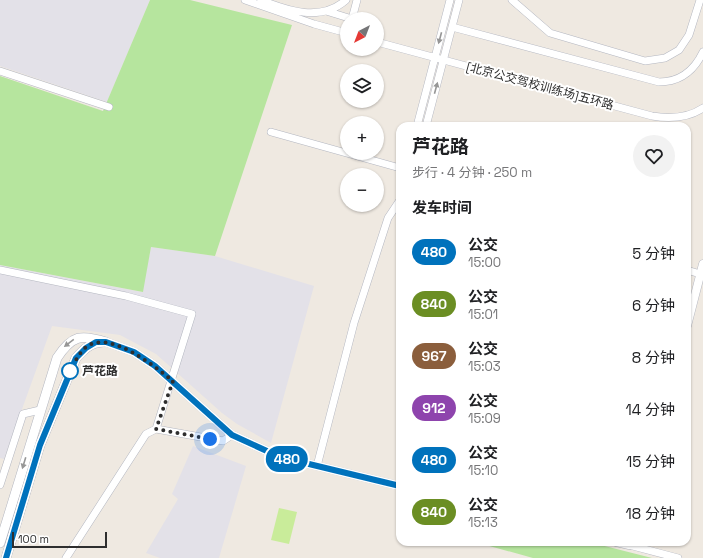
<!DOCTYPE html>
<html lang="zh">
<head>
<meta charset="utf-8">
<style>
  :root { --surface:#fff; --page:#f2f2f2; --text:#202124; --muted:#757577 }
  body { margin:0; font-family:"Space Grotesk","Noto Sans SC",sans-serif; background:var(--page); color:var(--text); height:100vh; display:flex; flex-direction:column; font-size:15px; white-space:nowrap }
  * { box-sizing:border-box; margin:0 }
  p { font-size:13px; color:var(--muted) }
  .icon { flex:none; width:22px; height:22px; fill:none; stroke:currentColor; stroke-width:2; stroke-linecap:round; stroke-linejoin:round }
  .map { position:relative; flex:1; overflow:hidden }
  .sheet { position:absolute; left:396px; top:122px; width:295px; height:424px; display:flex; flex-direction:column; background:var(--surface); border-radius:12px; box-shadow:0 1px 3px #0004 }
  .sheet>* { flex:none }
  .badge { padding:0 8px; border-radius:13px; font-size:14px; line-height:26px }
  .needle { width:26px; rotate:222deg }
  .fabs { position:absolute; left:340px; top:12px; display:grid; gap:8px }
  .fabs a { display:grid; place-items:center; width:44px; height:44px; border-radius:50%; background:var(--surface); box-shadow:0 1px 3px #0004; font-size:20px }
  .scale { position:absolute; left:12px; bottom:10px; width:95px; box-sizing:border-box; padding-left:4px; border:2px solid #2e2e2e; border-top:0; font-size:11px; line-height:14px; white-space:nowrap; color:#2e2e2e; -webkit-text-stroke:3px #fff; paint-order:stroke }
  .you { position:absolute; width:20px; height:20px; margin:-10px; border:3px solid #fff; border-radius:50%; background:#1a73e8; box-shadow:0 0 0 6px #1a73e833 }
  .map>.badge { position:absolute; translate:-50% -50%; box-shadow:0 0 0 2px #fff }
  h2 { padding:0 16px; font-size:15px; line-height:36px }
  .round { display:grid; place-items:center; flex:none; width:42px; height:42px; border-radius:21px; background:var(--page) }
  .headline { display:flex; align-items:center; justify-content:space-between; height:68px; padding:0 16px }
  h1 { font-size:19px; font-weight:700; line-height:30px }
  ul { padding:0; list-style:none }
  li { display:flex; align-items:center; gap:12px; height:52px; padding:0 16px }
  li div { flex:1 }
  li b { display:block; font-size:15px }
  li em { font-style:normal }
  li .badge { min-width:44px; font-weight:700; text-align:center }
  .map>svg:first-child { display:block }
  .industrial { fill:#e3e1e8 }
  .green { fill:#b6e59e }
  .pitch { fill:#c9ec9a }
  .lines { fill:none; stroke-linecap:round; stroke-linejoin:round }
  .minor-casing { stroke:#b4b7c1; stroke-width:8 }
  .tertiary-casing { stroke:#b4b7c1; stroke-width:9 }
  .secondary-casing { stroke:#b4b7c1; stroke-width:10 }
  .minor { stroke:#fff; stroke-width:7 }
  .tertiary { stroke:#fff; stroke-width:8 }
  .secondary { stroke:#fff; stroke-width:9 }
  .oneway { fill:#969696 }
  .line-casing { stroke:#fff; stroke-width:9 }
  .line { stroke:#0072bc; stroke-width:6 }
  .walk { stroke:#2e2e2e; stroke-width:4; stroke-dasharray:0 7.2 }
  .stop-dot { fill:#fff; stroke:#0072bc; stroke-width:2 }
  .labels { text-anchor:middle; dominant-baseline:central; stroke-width:4; stroke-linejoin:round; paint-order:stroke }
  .street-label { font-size:12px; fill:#2e2e2e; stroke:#fff }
  .stop-label { font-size:12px; font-weight:bold; fill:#2e2e2e; stroke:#fff; text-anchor:start }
</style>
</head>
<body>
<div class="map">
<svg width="703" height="558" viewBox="0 0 703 558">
  <rect width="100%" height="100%" fill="#efe9e1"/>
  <path class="industrial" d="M0 0H150L107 102 0 66Z
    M151 247 215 256 314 286 271 443 237 424 222 413 156 354 120 335 52 326 4 459 0 458V265L142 292Z
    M193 446 246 466 219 558H160L146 553 178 499 172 494Z"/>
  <path class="green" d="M150 0H190L292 25 215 256 151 247 143 292 0 265V76L103 111Z
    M475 542H589L652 558H533Z"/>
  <path class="pitch" d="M279 508 297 512 289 544 271 540Z"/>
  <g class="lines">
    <defs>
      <path id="minor" d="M245 0 314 24 347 33
        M261 0C288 11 321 22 346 0
        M512 0 550 33 645 61 665 58 679 50 689 35 700 0
        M326 11 352 19
        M352 19 357 0
        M452 27 659 82C680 82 694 71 703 52
        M377 42 652 116C670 119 688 118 703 108
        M0 71 109 107
        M417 126 450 0
        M426 126 459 0
        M271 132 400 168
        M0 270 126 296 192 314 156 429
        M687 270 700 274
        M317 466 354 323 388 218 400 200
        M0 485 23 414 40 410
        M629 545 678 558
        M66 558 146 434 156 429 223 441 232 435"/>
      <path id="tertiary" d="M687 326 703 264
        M106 342 134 352 155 366 232 435 280 457 400 486
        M616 542 629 545 630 542"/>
      <path id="secondary" d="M0 543 57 358C72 335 81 334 106 342
        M6 558 40 445 76 358C84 349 90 343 103 342"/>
    </defs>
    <use href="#minor" class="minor-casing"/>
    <use href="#tertiary" class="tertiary-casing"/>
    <use href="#secondary" class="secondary-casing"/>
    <use href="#minor" class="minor"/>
    <use href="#tertiary" class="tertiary"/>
    <use href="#secondary" class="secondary"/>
  </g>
  <defs><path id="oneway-solid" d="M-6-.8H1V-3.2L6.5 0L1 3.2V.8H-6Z"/></defs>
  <g class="oneway">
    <use href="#oneway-solid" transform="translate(440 38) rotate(105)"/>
    <use href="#oneway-solid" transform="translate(436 88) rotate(-75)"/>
    <use href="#oneway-solid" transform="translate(69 343) rotate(143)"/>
    <use href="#oneway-solid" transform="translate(24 463) rotate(107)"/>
  </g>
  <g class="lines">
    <defs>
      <path id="line" d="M6 558 40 445 69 375 76 358 86 348 96 342H106L134 352 155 366 232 435 280 457 400 486"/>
    </defs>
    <use href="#line" class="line-casing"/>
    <use href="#line" class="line"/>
    <path class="walk" d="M70 371 69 375C73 365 77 356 85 348 108 328 154 366 173 381L156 429 210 439"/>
  </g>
  <circle class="stop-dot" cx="70" cy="371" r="8"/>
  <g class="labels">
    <g class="street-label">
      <text transform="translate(540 86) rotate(15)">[北京公交驾校训练场]五环路</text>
    </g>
    <g class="stop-label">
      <text x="82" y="371">芦花路</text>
    </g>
  </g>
</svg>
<div class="fabs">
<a><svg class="needle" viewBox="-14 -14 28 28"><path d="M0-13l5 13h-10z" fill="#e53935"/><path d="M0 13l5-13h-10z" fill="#757577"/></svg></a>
<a><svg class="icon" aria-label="layers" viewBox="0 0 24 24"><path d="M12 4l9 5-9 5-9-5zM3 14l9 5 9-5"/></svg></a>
<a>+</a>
<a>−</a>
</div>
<div class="scale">100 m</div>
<div class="you" style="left:210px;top:439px"></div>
<b class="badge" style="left:287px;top:459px;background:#0072bc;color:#fff">480</b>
<section class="sheet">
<div class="headline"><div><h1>芦花路</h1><p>步行 · 4 分钟 · 250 m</p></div><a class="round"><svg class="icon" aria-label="heart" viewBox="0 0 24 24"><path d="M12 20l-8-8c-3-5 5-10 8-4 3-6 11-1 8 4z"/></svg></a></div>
<h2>发车时间</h2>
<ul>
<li><span class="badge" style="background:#0072bc;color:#fff">480</span><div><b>公交</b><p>15:00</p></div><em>5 分钟</em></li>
<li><span class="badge" style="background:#6b8e23;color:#fff">840</span><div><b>公交</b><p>15:01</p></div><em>6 分钟</em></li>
<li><span class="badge" style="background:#8b5e3c;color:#fff">967</span><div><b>公交</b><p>15:03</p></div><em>8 分钟</em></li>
<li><span class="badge" style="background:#8e44ad;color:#fff">912</span><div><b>公交</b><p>15:09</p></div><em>14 分钟</em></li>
<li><span class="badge" style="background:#0072bc;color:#fff">480</span><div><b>公交</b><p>15:10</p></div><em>15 分钟</em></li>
<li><span class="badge" style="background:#6b8e23;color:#fff">840</span><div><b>公交</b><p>15:13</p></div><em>18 分钟</em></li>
</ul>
</section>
</div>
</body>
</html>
